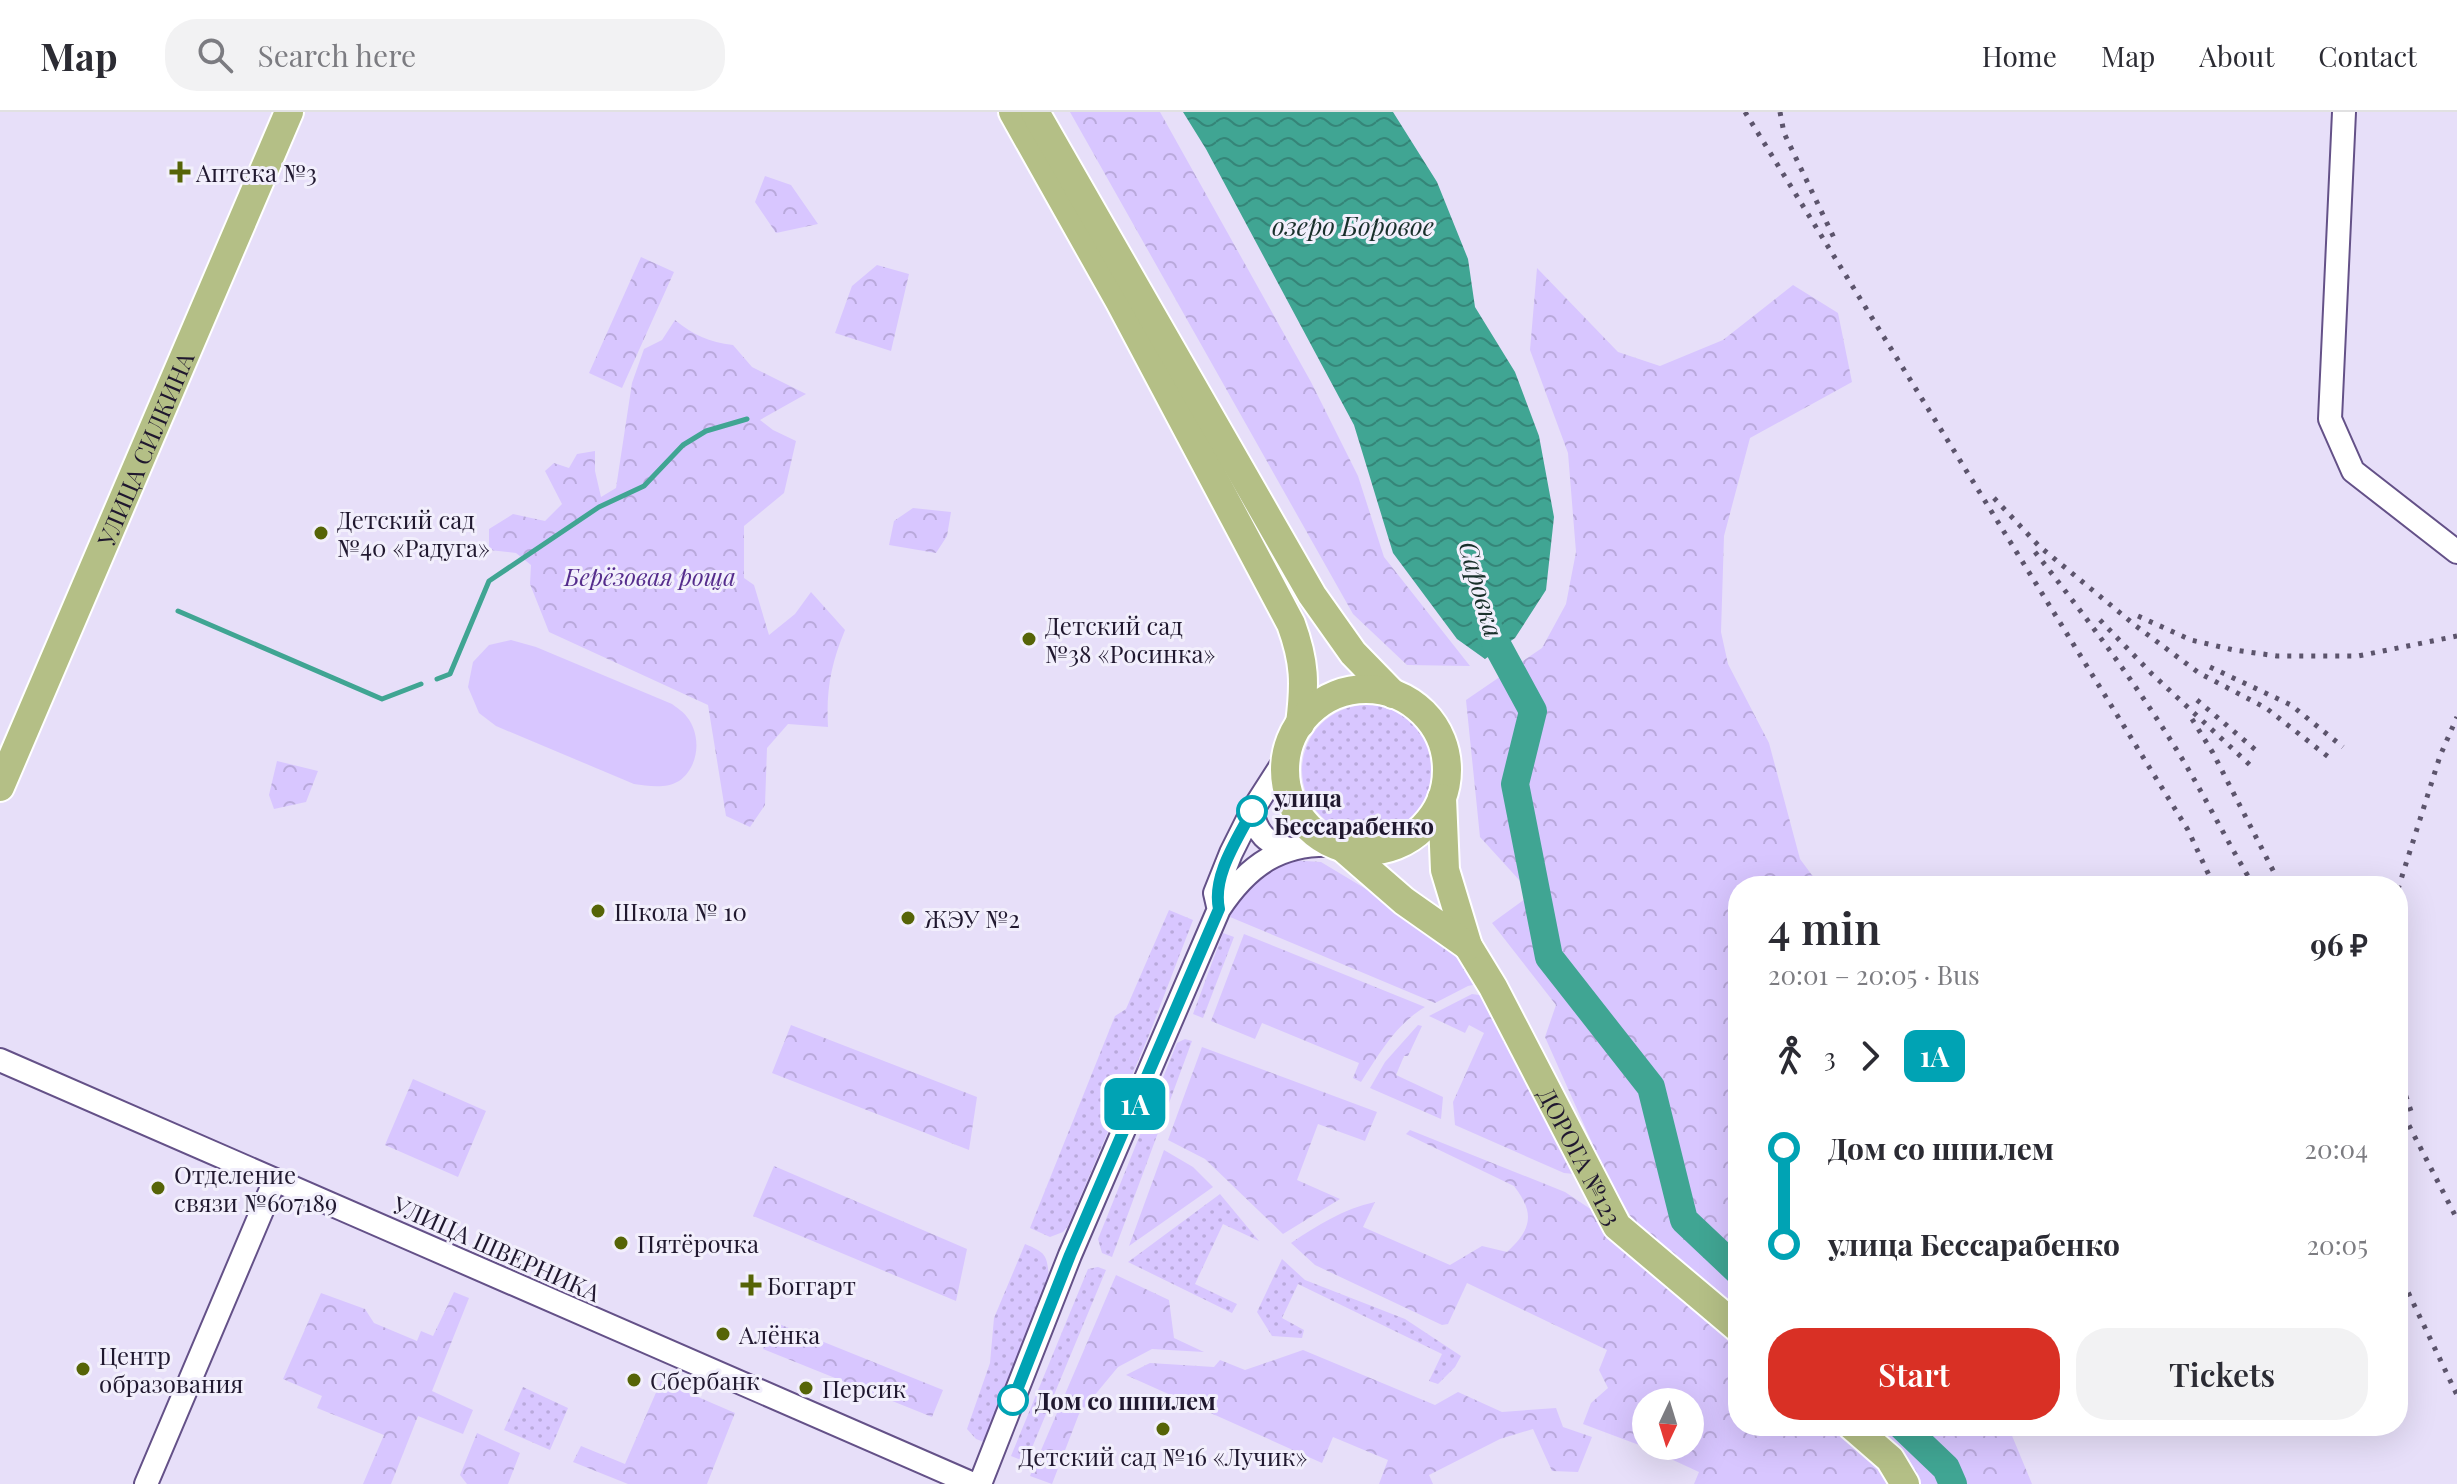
<!DOCTYPE html>
<html lang="en">
<head>
<meta charset="utf-8">
<style>
  :root { --surface:#fff; --page:#f2f2f3; --text:#2b2b33; --muted:#7c7c81; --line:#e1e1e2; --accent:#d93025 }
  body { margin:0; font-family:"Playfair Display",serif; background:var(--page); color:var(--text); height:100vh; display:flex; flex-direction:column; font-size:30px; white-space:nowrap }
  * { box-sizing:border-box; margin:0 }
  p { font-size:26px; color:var(--muted) }
  .icon { flex:none; width:44px; height:44px; fill:none; stroke:currentColor; stroke-width:2; stroke-linecap:round; stroke-linejoin:round }
  .map { position:relative; flex:1; overflow:hidden }
  .details { position:absolute; left:1728px; top:764px; width:680px; height:560px; display:flex; flex-direction:column; background:var(--surface); border-radius:32px; box-shadow:0 8px 32px #0002 }
  .details>* { flex:none }
  .badge { padding:0 16px; border-radius:12px; font-size:28px; line-height:52px }
  .needle { width:52px; rotate:184deg }
  .tools { position:absolute; left:1632px; top:1276px; display:grid; gap:16px }
  .tools a { display:grid; place-items:center; width:72px; height:72px; border-radius:50%; background:var(--surface); box-shadow:0 8px 32px #0002; font-size:40px }
  .map>.badge { position:absolute; translate:-50% -50%; box-shadow:0 0 0 4px #fff }
  .legs { display:flex; align-items:center; gap:12px; height:88px; padding:0 40px; font-size:26px }
  .legs p { margin-inline-start:auto }
  .summary { display:flex; align-items:center; justify-content:space-between; height:136px; padding:0 40px }
  h1 { font-size:44px; font-weight:600; line-height:60px }
  .button { display:flex; gap:16px; margin-top:auto; padding:16px 40px }
  .button a { flex:1; height:92px; border-radius:32px; background:var(--accent); color:#fff; font-size:32px; font-weight:600; line-height:92px; text-align:center }
  .button a+a { background:var(--page); color:var(--text) }
  ul { padding:0 40px; list-style:none }
  li { display:flex; align-items:center; gap:28px; height:96px; font-size:30px }
  li i { display:grid; place-items:center; width:12px; height:100%; margin:0 10px; background:currentColor }
  li i::after { content:''; width:20px; height:20px; margin:-10px; border:6px solid; border-radius:50%; background:var(--surface) }
  li p { margin-inline-start:auto }
  li:first-child i { background:linear-gradient(#0000 50%,currentColor 0) }
  li:last-child i { background:linear-gradient(currentColor 50%,#0000 0) }
  header { display:flex; align-items:center; gap:48px; box-sizing:border-box; height:112px; padding:0 40px; background:var(--surface); border-bottom:2px solid var(--line) }
  header strong { font-size:38px }
  nav { display:flex; gap:44px; margin-inline-start:auto; font-size:28px }
  .search { width:560px; height:72px; background:var(--page); display:flex; align-items:center; gap:20px; box-sizing:border-box; padding:0 28px; border-radius:32px; color:var(--muted); font-size:30px }
  .map>svg:first-child { display:block }
  .grass { fill:url(#grass-dots) }
  .forest { fill:url(#forest-crowns); fill-rule:evenodd }
  .pitch { fill:#d8c6ff }
  .water { fill:url(#water-waves) }
  .lines { fill:none; stroke-linecap:round; stroke-linejoin:round }
  .stream { stroke:#40a593; stroke-width:5 }
  .river { stroke:#40a593; stroke-width:28 }
  .minor-casing { stroke:#645188; stroke-width:26 }
  .major-casing { stroke:#fff; stroke-width:32 }
  .minor { stroke:#fff; stroke-width:22 }
  .major { stroke:#b4bf86; stroke-width:28 }
  .rail { stroke:#5c546c; stroke-width:5; stroke-dasharray:4 8; stroke-linecap:butt }
  .line-1-casing { stroke:#fff; stroke-width:18 }
  .line-1 { stroke:#00a3b4; stroke-width:12 }
  .poi-dot { fill:#566407; stroke:#f2effc; stroke-width:3 }
  .stop-1-dot { fill:#fff; stroke:#00a3b4; stroke-width:4 }
  .labels { text-anchor:middle; dominant-baseline:central; stroke-width:6; stroke-linejoin:round; paint-order:stroke }
  .poi-label { font-size:24px; fill:#20182f; stroke:#f2effc; text-anchor:start }
  .street-label { font-size:24px; fill:#20182f; stroke:#f2effc }
  .park-label { font-size:24px; font-style:italic; fill:#552c8c; stroke:#f2effc }
  .stop-label { font-size:24px; font-weight:bold; fill:#20182f; stroke:#f2effc; text-anchor:start }
  .water-label { font-size:26px; font-style:italic; fill:#19302b; stroke:#f2effc }
</style>
</head>
<body>
<header>
<strong>Map</strong>
<div class="search"><svg class="icon" aria-label="search" viewBox="0 0 24 24"><circle cx="10" cy="10" r="6"/><path d="M15 15l6 6"/></svg>Search here</div>
<nav><a>Home</a><a>Map</a><a>About</a><a>Contact</a></nav>
</header>
<div class="map">
<svg width="2457" height="1372" viewBox="0 0 2457 1372">
  <defs>
    <pattern id="grass-dots" width="8" height="8" patternUnits="userSpaceOnUse" patternTransform="scale(2)"><rect width="8" height="8" fill="#d8c6ff"/><path d="M2 2h.1M6 6h.1" fill="none" stroke="#b9a9db" stroke-width="1.8" stroke-linecap="round"/></pattern>
    <pattern id="forest-crowns" width="20" height="18" patternUnits="userSpaceOnUse" patternTransform="scale(2)"><rect width="20" height="18" fill="#d8c6ff"/><path d="M2 6a3 3 0 1 1 6 0M12 15a3 3 0 1 1 6 0" fill="none" stroke="#b9a9db"/></pattern>
    <pattern id="water-waves" width="16" height="10" patternUnits="userSpaceOnUse" patternTransform="scale(2)"><rect width="16" height="10" fill="#40a593"/><path d="M0 5q4-4 8 0t8 0" fill="none" stroke="#358578"/></pattern>
  </defs>
  <rect width="100%" height="100%" fill="#e7dff9"/>
  <path class="grass" d="M1302 658a65 65 0 1 1 130 0a65 65 0 1 1-130 0Z
    M1169 798 1193 808 1149 923 1068 1114 1063 1120 1050 1125 1030 1116 1115 904 1126 897Z
    M1223 821 1234 825 1203 906 1193 902Z
    M1185 927 1192 929 1112 1145 1102 1141 1098 1127 1177 931Z
    M1220 1082 1259 1129 1223 1112 1195 1172 1237 1192 1232 1201 1128 1150Z
    M1025 1132C1047 1141 1047 1144 1049 1166L984 1330 976 1327 967 1317 990 1251 994 1206Z
    M1282 1147 1305 1168 1405 1207 1461 1244 1455 1255 1438 1272 1429 1269 1442 1242 1298 1172 1282 1206 1304 1218 1302 1226 1272 1224 1257 1200Z
    M1098 1155 1106 1158 1026 1350 1011 1344 1088 1157Z
    M523 1275 568 1296 550 1338 504 1318Z"/>
  <path class="forest" d="M1070 0H1160L1311 270 1358 364 1384 445 1470 554 1407 553 1353 502Z
    M765 64 791 73 818 112 776 121 755 90Z
    M641 145 674 160 622 276 589 261Z
    M877 153 909 162 891 239 835 221 852 174Z
    M1537 156 1618 240 1660 254 1723 228 1793 173 1838 201 1852 270 1750 326 1724 424 1721 520 1728 552 1769 631 1800 747 1820 774H1738V1203L1697 1170 1631 1105 1605 1060 1545 925 1556 893 1492 811 1532 782 1480 725 1466 588 1542 536 1566 492 1576 440 1568 341 1530 238Z
    M675 208C693 223 709 230 733 233L752 255 806 282 760 308 773 318 796 329 784 381 744 414V466L754 473 769 523 795 502 811 480 845 518C831 552 826 578 828 615L788 612 767 636 765 693 750 715 726 704 708 593 549 520 530 472 531 453 516 441 489 438V417L513 402 545 409 562 392 545 359 554 351 569 356 577 342 595 339V359L601 385 616 376 632 271 644 237 662 228Z
    M913 396 951 400 947 424 936 441 889 433 894 409Z
    M277 649 318 659 306 690 274 697 269 683Z
    M1290 748 1321 750 1421 810 1469 848 1482 871 1468 874 1435 891 1230 805 1234 793 1262 759Z
    M1244 822 1425 895C1396 912 1379 942 1361 970L1353 966 1359 951 1262 911 1255 927 1211 909Z
    M1472 882 1493 885 1584 1063 1564 1061 1455 1013 1453 990 1484 921 1469 913 1465 921 1429 904Z
    M791 913 977 985 969 1038 772 961Z
    M1418 913 1422 914 1408 944H1404L1396 963 1443 985 1441 1007 1370 976 1385 950Z
    M1202 935 1377 1000 1365 1029 1318 1012 1297 1068 1340 1087 1283 1122 1205 1047 1168 1028Z
    M413 967 486 999 458 1065 385 1033Z
    M1410 1018 1565 1080 1601 1104 1738 1225V1314H1841L1895 1372H1694L1699 1360 1647 1336 1583 1312 1591 1291 1608 1276 1599 1258 1607 1238 1467 1171 1448 1212 1442 1213 1315 1153 1291 1131C1318 1113 1343 1097 1375 1090L1363 1115 1450 1153 1482 1134 1507 1140C1532 1117 1535 1101 1514 1074L1406 1022ZM1646 1290H1690V1334H1646Z
    M1164 1038 1193 1055 1213 1075 1129 1134Z
    M774 1054 967 1137 956 1189 753 1104Z
    M1116 1163 1169 1188 1174 1226 1204 1240 1152 1237 1118 1255 1079 1302 1052 1372 1030 1364Z
    M454 1180 469 1186 432 1279 473 1298 463 1322 418 1304 391 1372H363L384 1323 317 1296 322 1284 283 1267 321 1181 365 1197 374 1211 417 1229 421 1219 433 1224Z
    M774 1210 943 1278 932 1305 763 1237Z
    M1303 1238 1435 1293 1458 1280 1502 1300 1556 1296 1563 1315 1592 1325 1578 1360 1552 1359 1533 1317 1500 1327 1429 1363 1433 1372H1379L1388 1348 1333 1325 1322 1351 1126 1263 1150 1251 1214 1255 1220 1248 1245 1258Z
    M661 1269 735 1301 707 1372H628L573 1350 581 1334 625 1352Z
    M1870 1314H2008L2032 1372H1921L1909 1348Z
    M477 1321 520 1341 508 1372H467L460 1363Z"/>
  <path class="pitch" d="M511 528 536 535 672 592C677 596 684 600 687 605 702 624 699 655 679 669 666 677 648 674 634 672L496 614 479 601 468 575 473 550 489 533Z"/>
  <path class="water" d="M1183 0H1393L1437 70 1468 147 1475 195 1515 260 1539 324 1554 405 1546 478 1515 526 1485 547 1457 527 1393 441 1354 313 1206 37Z"/>
  <g class="lines">
    <path class="stream" d="M178 499 382 587 421 572
      M437 567 450 562 489 469 599 395 644 374 683 333 706 319 747 307"/>
    <path class="river" d="M1485 504 1489 518 1533 599 1515 672 1549 845 1651 975 1684 1108 1738 1159
      M1902 1314 1946 1356 1953 1372"/>
    <defs>
      <path id="minor" d="M2344 0 2330 307 2353 359 2457 440
        M1252 699C1257 722 1266 731 1289 737
        M1218 794 1215 781 1231 741 1252 699 1286 646
        M0 948 973 1372
        M146 1372 275 1068
        M980 1372 1070 1143 1219 797C1248 753 1281 730 1335 733"/>
      <g id="major">
        <path d="M1013 0 1120 190 1291 512C1305 550 1305 572 1300 612"/>
        <path d="M1035 0 1312 483 1353 541 1393 582"/>
        <circle cx="1366" cy="658" r="81"/>
        <path id="s1" d="M0 675 289 0"/>
        <path id="s2" d="M1442 686 1445 758 1468 834 1493 875 1617 1114 1738 1216"/>
        <path d="M1343 736 1404 789 1468 834"/>
        <path d="M1852 1314 1890 1347 1905 1372"/>
      </g>
    </defs>
    <use href="#minor" class="minor-casing"/>
    <use href="#major" class="major-casing"/>
    <use href="#minor" class="minor"/>
    <use href="#major" class="major"/>
    <path class="rail" d="M1745 0 2188 718 2214 774
      M1780 0 1784 21 1835 128
      M1994 386 2039 434 2136 514 2199 561 2266 596 2331 647
      M2035 440C2086 505 2135 570 2178 640 2205 684 2227 730 2254 774
      M2138 504 2191 528 2234 538 2277 544H2358L2457 524
      M2100 508 2152 562 2250 653
      M2210 555 2291 593 2343 635
      M2197 588 2258 640
      M2192 607 2213 641 2281 774
      M2398 777 2440 644 2457 605
      M2398 961 2412 1002
      M2398 992 2457 1107
      M2398 1159 2457 1283"/>
  </g>
  <g class="lines">
    <defs>
      <path id="line-1" d="M1013 1288 1070 1143 1219 797C1212 764 1237 728 1252 699"/>
    </defs>
    <use href="#line-1" class="line-1-casing"/>
    <use href="#line-1" class="line-1"/>
  </g>
  <g class="poi-dot">
    <path d="M176 48h8v8h8v8h-8v8h-8v-8h-8v-8h8z"/>
    <circle cx="321" cy="421" r="8"/>
    <circle cx="1029" cy="527" r="8"/>
    <circle cx="598" cy="799" r="8"/>
    <circle cx="908" cy="806" r="8"/>
    <circle cx="158" cy="1076" r="8"/>
    <circle cx="621" cy="1131" r="8"/>
    <path d="M747 1161h8v8h8v8h-8v8h-8v-8h-8v-8h8z"/>
    <circle cx="723" cy="1222" r="8"/>
    <circle cx="83" cy="1257" r="8"/>
    <circle cx="634" cy="1268" r="8"/>
    <circle cx="806" cy="1276" r="8"/>
    <circle cx="1163" cy="1317" r="8"/>
  </g>
  <g class="stop-1-dot">
    <circle cx="1252" cy="699" r="14"/>
    <circle cx="1013" cy="1288" r="14"/>
  </g>
  <g class="labels">
    <g class="poi-label">
      <text x="196" y="60">Аптека №3</text>
      <text x="337" y="407">Детский сад<tspan x="337" dy="28">№40 «Радуга»</tspan></text>
      <text x="1045" y="513">Детский сад<tspan x="1045" dy="28">№38 «Росинка»</tspan></text>
      <text x="614" y="799">Школа № 10</text>
      <text x="924" y="806">ЖЭУ №2</text>
      <text x="174" y="1062">Отделение<tspan x="174" dy="28">связи №607189</tspan></text>
      <text x="637" y="1131">Пятёрочка</text>
      <text x="767" y="1173">Боггарт</text>
      <text x="739" y="1222">Алёнка</text>
      <text x="99" y="1243">Центр<tspan x="99" dy="28">образования</tspan></text>
      <text x="650" y="1268">Сбербанк</text>
      <text x="822" y="1276">Персик</text>
      <text x="1163" y="1344" text-anchor="middle">Детский сад №16 «Лучик»</text>
    </g>
    <g class="street-label">
      <text stroke="none"><textPath href="#s1" startOffset="368">УЛИЦА СИЛКИНА</textPath></text>
      <text stroke="none"><textPath href="#s2" startOffset="390">ДОРОГА №123</textPath></text>
      <text transform="translate(497 1136) rotate(24)">УЛИЦА ШВЕРНИКА</text>
    </g>
    <g class="park-label">
      <text x="650" y="464">Берёзовая роща</text>
    </g>
    <g class="stop-label">
      <text x="1274" y="685">улица<tspan x="1274" dy="28">Бессарабенко</tspan></text>
      <text x="1035" y="1288">Дом со шпилем</text>
    </g>
    <g class="water-label">
      <text x="1353" y="113">озеро Боровое</text>
      <text transform="translate(1482 477) rotate(74)">Саровка</text>
    </g>
  </g>
</svg>
<div class="tools">
<a><svg class="needle" viewBox="-14 -14 28 28"><path d="M0-13l5 13h-10z" fill="#e53935"/><path d="M0 13l5-13h-10z" fill="#7c7c81"/></svg></a>
</div>
<b class="badge" style="left:1135px;top:992px;background:#00a3b4;color:#fff">1А</b>
<section class="details">
<div class="summary"><div><h1>4 min</h1><p>20:01 – 20:05 · Bus</p></div><b>96 ₽</b></div>
<div class="legs"><svg class="icon" aria-label="walk" viewBox="0 0 24 24"><circle cx="13" cy="4" r="2"/><path d="M13 8l-2 6 4 7M11 14l-3 7M7 12l3-4h3l4 4"/></svg>3<svg class="icon" aria-label="forward" viewBox="0 0 24 24"><path d="M9 5l7 7-7 7"/></svg><b class="badge" style="background:#00a3b4;color:#fff">1А</b></div>
<ul>
<li><i style="color:#00a3b4"></i><b>Дом со шпилем</b><p>20:04</p></li>
<li><i style="color:#00a3b4"></i><b>улица Бессарабенко</b><p>20:05</p></li>
</ul>
<div class="button"><a>Start</a><a>Tickets</a></div>
</section>
</div>
</body>
</html>
